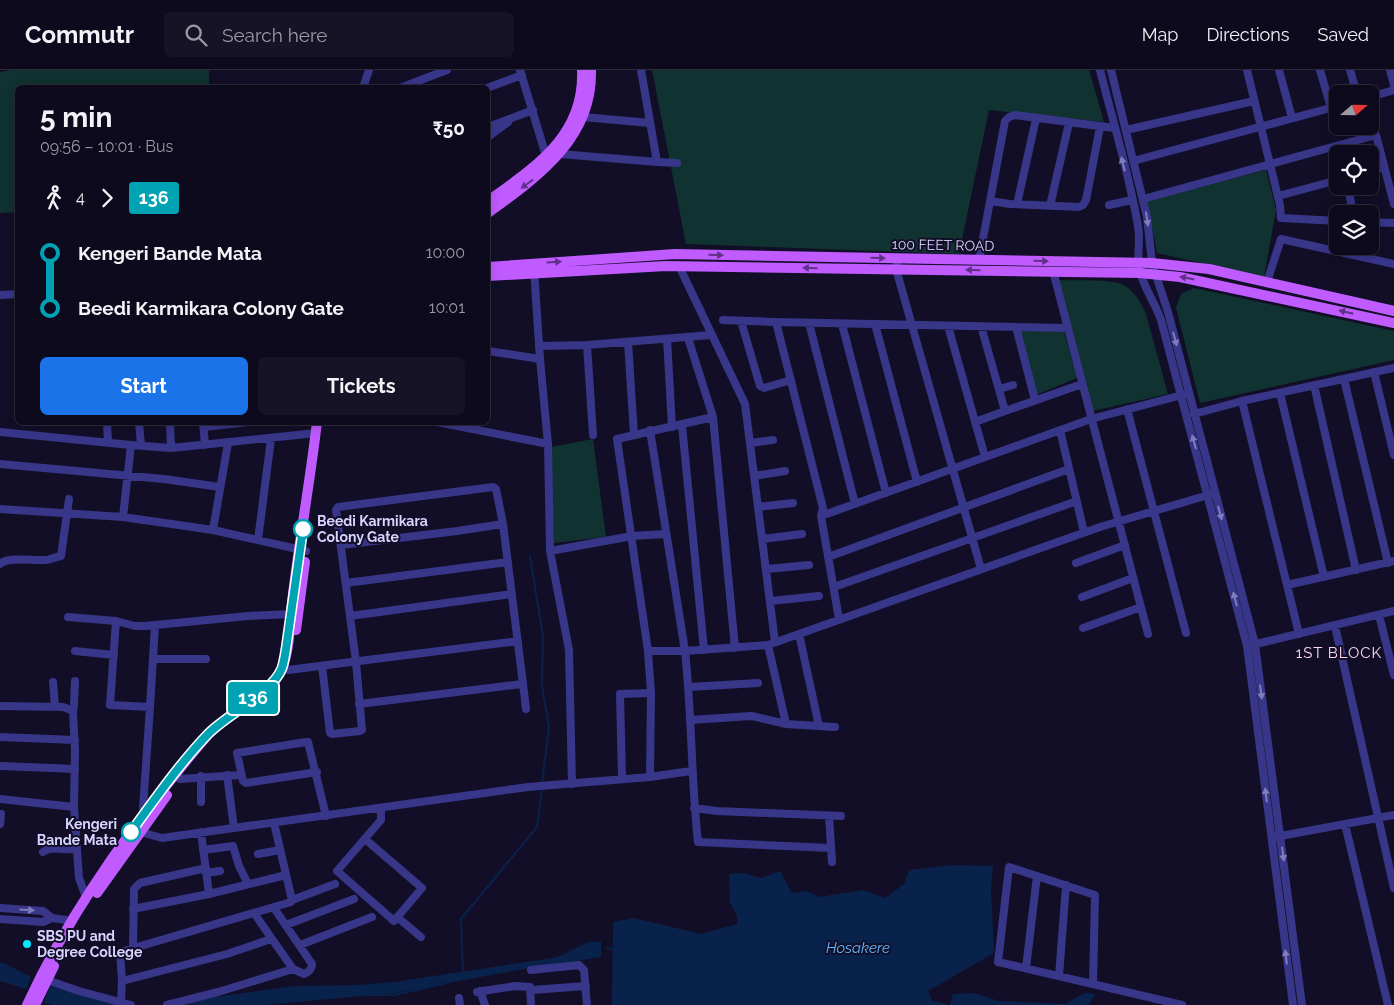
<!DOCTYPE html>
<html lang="en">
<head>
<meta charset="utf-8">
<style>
  :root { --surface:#0e0a1d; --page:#171326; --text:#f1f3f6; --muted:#9b9aa4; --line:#2e2b3b; --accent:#1a73e8 }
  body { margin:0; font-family:Raleway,sans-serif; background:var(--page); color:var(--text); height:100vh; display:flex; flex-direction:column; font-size:19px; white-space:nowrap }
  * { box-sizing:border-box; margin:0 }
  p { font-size:16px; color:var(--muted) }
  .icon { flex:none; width:28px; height:28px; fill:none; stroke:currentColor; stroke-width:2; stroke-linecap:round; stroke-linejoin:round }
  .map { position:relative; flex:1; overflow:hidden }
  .details { position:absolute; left:15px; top:15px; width:475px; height:340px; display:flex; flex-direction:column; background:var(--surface); border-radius:8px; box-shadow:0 2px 12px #0003,0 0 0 1px var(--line) }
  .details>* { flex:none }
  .badge { padding:0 10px; border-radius:4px; font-size:18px; line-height:32px }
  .needle { width:32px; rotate:70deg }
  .buttons { position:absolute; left:1329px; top:15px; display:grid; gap:10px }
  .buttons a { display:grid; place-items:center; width:50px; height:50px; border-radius:8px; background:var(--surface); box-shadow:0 2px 12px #0003,0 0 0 1px var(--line); font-size:25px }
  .map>.badge { position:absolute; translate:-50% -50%; box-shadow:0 0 0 2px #fff }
  .legs { display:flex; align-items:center; gap:8px; height:55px; padding:0 25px; font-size:16px }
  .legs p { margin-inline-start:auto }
  .overview { display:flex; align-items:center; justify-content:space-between; height:85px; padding:0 25px }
  h1 { font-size:28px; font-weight:700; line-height:38px }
  .button { display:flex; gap:10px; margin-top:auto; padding:10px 25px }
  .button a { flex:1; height:58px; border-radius:8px; background:var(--accent); color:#fff; font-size:20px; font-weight:700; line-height:58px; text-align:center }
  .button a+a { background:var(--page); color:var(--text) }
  ul { padding:0 25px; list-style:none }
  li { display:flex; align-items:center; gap:18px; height:55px; font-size:19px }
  li i { display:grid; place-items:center; width:8px; height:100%; margin:0 6px; background:currentColor }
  li i::after { content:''; width:12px; height:12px; margin:-6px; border:4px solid; border-radius:50%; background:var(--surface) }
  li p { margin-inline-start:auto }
  li:first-child i { background:linear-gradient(#0000 50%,currentColor 0) }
  li:last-child i { background:linear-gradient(currentColor 50%,#0000 0) }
  header { display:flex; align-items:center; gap:30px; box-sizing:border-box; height:70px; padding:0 25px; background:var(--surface); border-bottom:1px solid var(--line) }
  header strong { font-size:24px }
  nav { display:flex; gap:28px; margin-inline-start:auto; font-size:18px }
  .search { width:350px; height:45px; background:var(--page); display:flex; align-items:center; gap:12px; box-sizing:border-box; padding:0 18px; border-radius:8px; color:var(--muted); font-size:19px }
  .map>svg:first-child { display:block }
  .green { fill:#103230 }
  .water { fill:#09224b }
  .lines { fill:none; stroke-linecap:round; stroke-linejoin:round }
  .stream { stroke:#09224b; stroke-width:2 }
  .minor { stroke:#383689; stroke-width:8 }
  .major { stroke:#bf5bff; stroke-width:10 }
  .oneway { fill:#807dbe }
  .oneway2 { fill:#603188 }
  .line-1-casing { stroke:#fff; stroke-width:11 }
  .line-1 { stroke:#00a3b4; stroke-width:8 }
  .stop-1-dot { fill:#fff; stroke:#00a3b4; stroke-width:2.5 }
  .poi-dot { fill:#00eaff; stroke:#120e27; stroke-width:2 }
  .labels { text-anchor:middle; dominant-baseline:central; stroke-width:4; stroke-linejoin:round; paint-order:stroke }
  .street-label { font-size:14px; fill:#d8d4ff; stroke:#120e27 }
  .stop-label { font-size:14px; font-weight:bold; fill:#d8d4ff; stroke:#120e27; text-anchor:start }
  .poi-label { font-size:14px; font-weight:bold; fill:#d8d4ff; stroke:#120e27; text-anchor:start }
  .neighbourhood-label { font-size:15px; letter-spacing:1px; fill:#ffd6f1; stroke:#120e27 }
  .water-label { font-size:15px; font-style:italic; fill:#62b9ff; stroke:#120e27 }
</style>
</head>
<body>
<header>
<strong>Commutr</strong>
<div class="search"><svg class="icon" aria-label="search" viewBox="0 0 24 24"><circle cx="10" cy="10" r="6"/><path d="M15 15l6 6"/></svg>Search here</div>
<nav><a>Map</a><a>Directions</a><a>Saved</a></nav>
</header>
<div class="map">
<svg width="1394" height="935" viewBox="0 0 1394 935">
  <rect width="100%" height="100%" fill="#120e27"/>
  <path class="green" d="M11 0H209V17L18 18 17 142 0 143V2Z
    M652 0H1089L1104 52 989 40 959 184 686 174Z
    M1266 100 1276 140 1264 207 1157 183 1147 131Z
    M1059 210C1077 211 1101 209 1118 213 1132 216 1141 232 1146 244L1168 324 1093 341Z
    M1194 218 1394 261V290L1200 333 1176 238 1181 224Z
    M1019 260 1064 262 1077 308 1036 325Z
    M593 369 606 467 554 473 551 377Z"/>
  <path class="water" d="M952 795 993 796 991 818 994 883 928 921 932 930 948 935H612L613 852 634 848 701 864 737 854V846L730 832 729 804 743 803 761 808 780 801 792 823 807 821 819 827 864 820 885 828 904 814 909 800Z
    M601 871V887L513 901 395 923 265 935H176L215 927 294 916 356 915 394 912 500 896 558 887 586 873Z
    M0 893H4L31 907 26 919 0 911Z
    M50 916 120 935H54L44 933Z
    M974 923 999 931 1065 934 1085 923 1096 924 1088 935H950L953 924Z"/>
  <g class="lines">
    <path class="stream" d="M530 486 543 566 542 616 549 657 542 714
      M607 878 615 880
      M463 904 461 849 537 757 542 719
      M369 925H394L443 914"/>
    <path class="minor" d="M520 0 547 89
      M1100 0C1113 52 1129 103 1138 156 1141 171 1136 186 1140 201 1144 218 1155 233 1161 250L1247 576 1293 935
      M1111 0 1147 147 1152 193 1168 242 1255 574 1302 935
      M1247 0 1280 135 1281 148 1338 151
      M1279 0 1292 48
      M1320 0 1331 38
      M1350 0 1357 24
      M1390 0 1394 15
      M363 18 369 0
      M400 18 447 0
      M487 18 522 5
      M1370 27 1394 20
      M583 47 650 53
      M488 57 533 40
      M1126 60 1254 31
      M488 67 508 52
      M556 81 560 84 657 92 641 0
      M1133 91 1338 36
      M657 92 677 93
      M1370 101 1384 97
      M1348 116 1353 144
      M1278 126 1338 110
      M1143 129 1376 65 1394 134
      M990 131 1010 134 1079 137 1083 135 1086 130 1100 57
      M1017 134 1036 49
      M1109 135 1132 130
      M1050 136 1069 53
      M1370 152 1394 153
      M898 188 896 199 981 499
      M979 190 1005 51 1009 47 1015 45 1115 58
      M679 196 745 334 775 572
      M534 199 540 289 548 374 550 481 569 580 572 714
      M1053 201 1148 564
      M1267 212 1281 169 1394 194
      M0 225 18 224
      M723 250 776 252 1068 258
      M741 251 760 316 764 318 791 310
      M776 252 823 438 821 446 839 549
      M809 253 855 434
      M842 254 886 423
      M875 254 917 412
      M948 256 985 387
      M981 256 1005 341 1082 314
      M1016 257 1035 330
      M688 268 713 347 735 578
      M667 269 672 357
      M628 272 634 365
      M587 275 593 365
      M539 276 587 275 711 265
      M488 281 540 289
      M1374 302 1394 385
      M1344 309 1388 493
      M1314 315 1356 500
      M999 319 1013 315
      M1280 323 1324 507
      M1242 331 1299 564
      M1127 339 1186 563
      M1194 344 1242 331 1394 298
      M107 352 108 373
      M139 352 141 375
      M170 352 171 378
      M203 352 205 375
      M437 352 548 374
      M975 352 1005 341
      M682 355 704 580
      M204 357 248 352
      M650 360 685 581C692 645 691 709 698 772L831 778
      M1060 360 1084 462
      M0 362 131 375 123 447
      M750 373 773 370
      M131 375 171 378 316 363
      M0 394 164 409 220 417
      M754 406 785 401
      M758 437 793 433
      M0 439 123 447 213 460 306 481
      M821 446 1091 349 1186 324
      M213 460 228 373
      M762 469 802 464
      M258 470 271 369
      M341 475 457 461 503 454
      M550 481 632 466 666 464
      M828 487 1069 399
      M1076 493 1125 475
      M0 494C8 486 33 491 45 490 50 490 55 487 61 486L69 429
      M767 499 809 495
      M346 513 508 492
      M1287 515 1394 491
      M834 517 1077 431
      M1082 527 1133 508
      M771 531 819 526
      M1379 545 1394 605
      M350 546 512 524
      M68 547 116 551 135 556H145L248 546 291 544
      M116 551 110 635 150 637 143 738 145 743
      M1335 556 1394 818
      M1083 558 1141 537
      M799 564 819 656
      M768 575 786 654 835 657
      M1252 575 1394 541
      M75 581 114 585
      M648 581 617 369 713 347
      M153 589H206
      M322 596 330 663 332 664 360 661 362 660 356 592 336 440 338 437 493 417 496 419 503 454 523 614 359 634
      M288 600 518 571
      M53 612 55 637
      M523 614 526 639
      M689 617 758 613
      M0 636 63 637 71 640 73 642 75 680 74 737 79 808 86 827
      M150 637 155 555
      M73 642 74 635 75 611
      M690 650 752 646 786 654
      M0 667 75 670
      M0 696 75 699
      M317 702 246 713 243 711 237 683 306 672H308L326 746
      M227 705 234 758
      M201 706V732
      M650 707 691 701
      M180 709 241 705
      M622 709 620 624 651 623
      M0 729 74 737
      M694 738 717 741 841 746
      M829 746 832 792
      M0 754 1 744
      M1345 754 1388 935
      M140 762 162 768 528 717 650 707 651 623 648 581H685L768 575 1100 457 1215 423
      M1275 767 1394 745
      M365 769 422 818 394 851 337 801 381 750V738
      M203 780 233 776 239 796 248 814
      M43 782C53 775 65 781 77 779
      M258 784 280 780
      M206 803 220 801
      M209 824 286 805
      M292 830 335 814
      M0 838 43 841 52 848
      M274 838 312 894C312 899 309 902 304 904L293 899
      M133 839 209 824 201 762
      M397 847 421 867
      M0 849 43 852 52 848 73 851
      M286 855 354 829
      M300 875 372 847
      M133 878 134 819 140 813 206 798
      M1026 898 1037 806
      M531 900 579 895 584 900 587 935
      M1059 906 1066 815
      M47 910 79 921 131 935
      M122 911 120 882 291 832 292 830 274 753
      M1093 914 1095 825 1009 797 998 892 1182 935
      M532 920 586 916
      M480 921 485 935
      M477 922 515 916 530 917 531 935
      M459 928 460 935
      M121 932 122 911 227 884 271 869
      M167 935 218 922 293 899 254 843"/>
    <path class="major" d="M488 131C535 97 585 66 582 0
      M488 143C537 107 593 69 591 0
      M488 197 675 184 1152 193 1209 199 1394 241
      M488 206 666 196 1140 203 1180 207 1394 253
      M296 560 305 492
      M97 823 167 725
      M27 935C72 837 137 748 207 666 226 643 271 625 282 599 290 579 290 553 292 532 299 472 310 412 317 352
      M35 935 54 896"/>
  </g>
  <defs><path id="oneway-solid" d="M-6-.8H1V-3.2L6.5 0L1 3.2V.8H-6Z" transform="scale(1.25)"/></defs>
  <g class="oneway">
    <use href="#oneway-solid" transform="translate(1123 94) rotate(-104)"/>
    <use href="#oneway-solid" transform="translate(1147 149) rotate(81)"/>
    <use href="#oneway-solid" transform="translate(1175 269) rotate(75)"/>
    <use href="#oneway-solid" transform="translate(1194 372) rotate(-105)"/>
    <use href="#oneway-solid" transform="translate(1220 443) rotate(75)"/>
    <use href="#oneway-solid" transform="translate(1235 529) rotate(-105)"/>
    <use href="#oneway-solid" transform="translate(1261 622) rotate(82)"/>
    <use href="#oneway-solid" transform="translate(1266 725) rotate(-97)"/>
    <use href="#oneway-solid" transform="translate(1283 784) rotate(83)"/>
    <use href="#oneway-solid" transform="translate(27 840) rotate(4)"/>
    <use href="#oneway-solid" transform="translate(1286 887) rotate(-97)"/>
  </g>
  <g class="oneway2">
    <use href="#oneway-solid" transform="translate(527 114) rotate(144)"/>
    <use href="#oneway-solid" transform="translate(716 185) rotate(1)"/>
    <use href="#oneway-solid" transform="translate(878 188) rotate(1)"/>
    <use href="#oneway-solid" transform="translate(1041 191) rotate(1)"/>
    <use href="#oneway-solid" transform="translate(554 192) rotate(-4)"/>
    <use href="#oneway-solid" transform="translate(810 198) rotate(-179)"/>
    <use href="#oneway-solid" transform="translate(973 200) rotate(-179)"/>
    <use href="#oneway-solid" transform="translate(1187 208) rotate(-169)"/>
    <use href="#oneway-solid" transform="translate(1346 242) rotate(-167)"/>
  </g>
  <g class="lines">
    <defs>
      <path id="line-1" d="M131 762C154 730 181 692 209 663 228 644 273 622 282 598 284 592 285 585 286 579L303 459"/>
    </defs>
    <use href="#line-1" class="line-1-casing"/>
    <use href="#line-1" class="line-1"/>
  </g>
  <g class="stop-1-dot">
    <circle cx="303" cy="459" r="9"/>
    <circle cx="131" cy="762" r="9"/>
  </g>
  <circle class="poi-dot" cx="27" cy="874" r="5"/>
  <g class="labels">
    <g class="street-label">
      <text transform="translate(943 175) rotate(1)">100 FEET ROAD</text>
    </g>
    <g class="stop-label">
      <text x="317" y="451">Beedi Karmikara<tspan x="317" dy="16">Colony Gate</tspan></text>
      <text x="117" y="754" text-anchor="end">Kengeri<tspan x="117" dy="16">Bande Mata</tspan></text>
    </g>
    <g class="poi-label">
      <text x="37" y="866">SBS PU and<tspan x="37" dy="16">Degree College</tspan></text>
    </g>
    <g class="neighbourhood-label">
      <text x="1339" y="583">1ST BLOCK</text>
    </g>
    <g class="water-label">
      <text x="858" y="878">Hosakere</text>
    </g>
  </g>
</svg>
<div class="buttons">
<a><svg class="needle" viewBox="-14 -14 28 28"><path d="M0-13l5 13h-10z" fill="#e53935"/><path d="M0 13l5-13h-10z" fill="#9b9aa4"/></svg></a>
<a><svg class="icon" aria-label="locate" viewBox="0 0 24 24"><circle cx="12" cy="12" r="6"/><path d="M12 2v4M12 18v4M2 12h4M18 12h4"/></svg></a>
<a><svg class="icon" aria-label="layers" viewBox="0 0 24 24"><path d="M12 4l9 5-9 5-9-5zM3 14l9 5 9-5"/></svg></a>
</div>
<b class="badge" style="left:253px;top:628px;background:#00a3b4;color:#fff">136</b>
<section class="details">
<div class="overview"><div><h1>5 min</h1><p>09:56 – 10:01 · Bus</p></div><b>₹50</b></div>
<div class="legs"><svg class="icon" aria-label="walk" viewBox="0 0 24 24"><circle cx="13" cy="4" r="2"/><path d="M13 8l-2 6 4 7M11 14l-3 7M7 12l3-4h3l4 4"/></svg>4<svg class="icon" aria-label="forward" viewBox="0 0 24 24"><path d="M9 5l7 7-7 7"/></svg><b class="badge" style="background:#00a3b4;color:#fff">136</b></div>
<ul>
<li><i style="color:#00a3b4"></i><b>Kengeri Bande Mata</b><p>10:00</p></li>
<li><i style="color:#00a3b4"></i><b>Beedi Karmikara Colony Gate</b><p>10:01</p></li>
</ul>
<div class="button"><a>Start</a><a>Tickets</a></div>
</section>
</div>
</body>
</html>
